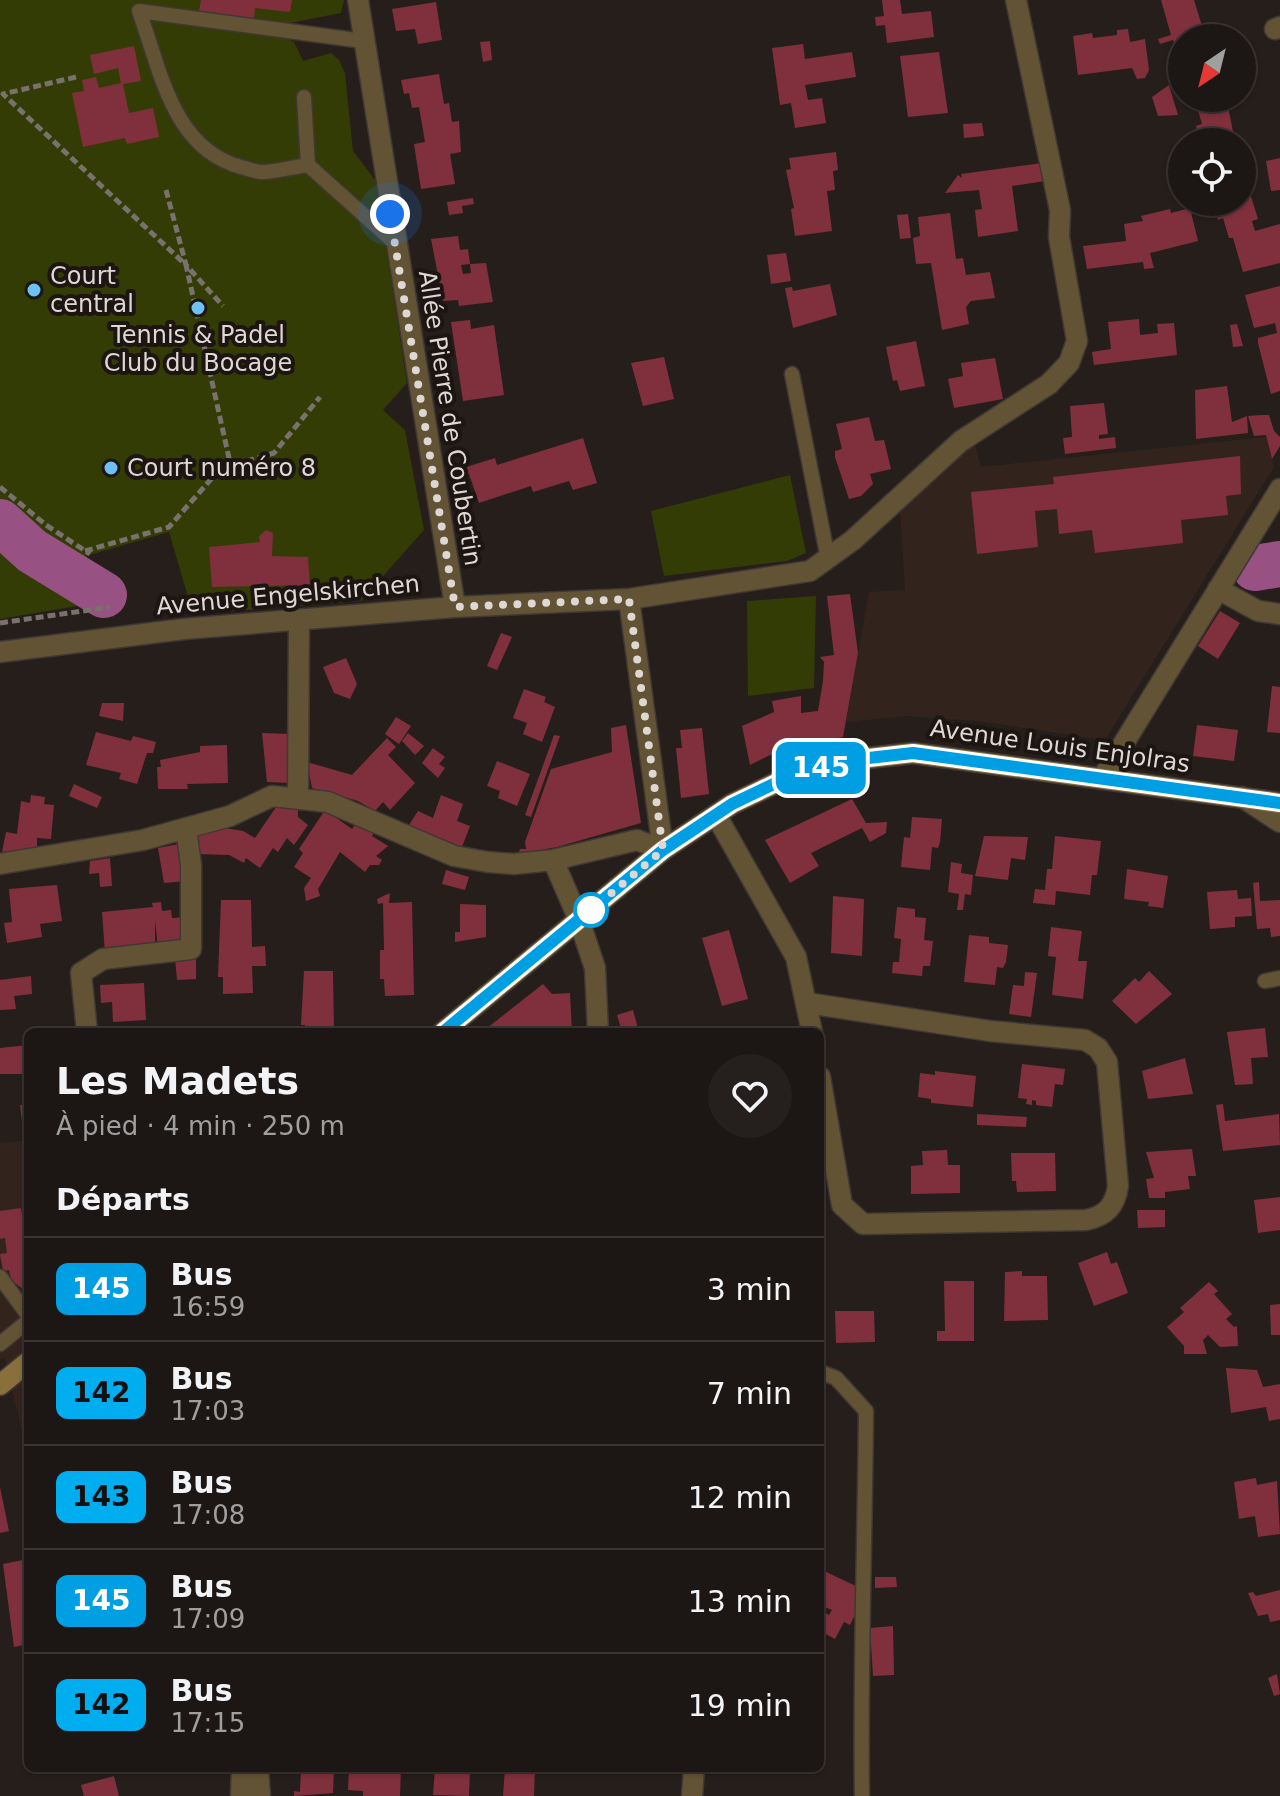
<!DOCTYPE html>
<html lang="fr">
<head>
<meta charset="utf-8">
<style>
  :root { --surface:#1c1614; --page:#251f1d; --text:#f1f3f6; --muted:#a09fa0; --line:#3a3534 }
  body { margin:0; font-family:"DejaVu Sans",sans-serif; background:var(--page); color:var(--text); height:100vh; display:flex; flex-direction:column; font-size:30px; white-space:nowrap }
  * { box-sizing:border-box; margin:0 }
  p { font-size:26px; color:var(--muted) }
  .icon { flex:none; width:44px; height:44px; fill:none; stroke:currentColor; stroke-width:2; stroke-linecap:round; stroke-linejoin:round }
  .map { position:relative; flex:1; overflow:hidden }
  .details { position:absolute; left:24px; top:1028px; width:800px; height:744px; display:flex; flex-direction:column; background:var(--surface); border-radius:12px; box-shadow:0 2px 6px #0004,0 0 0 2px var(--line) }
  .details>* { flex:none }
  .badge { padding:0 16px; border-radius:12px; font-size:28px; line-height:52px }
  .needle { width:52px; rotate:215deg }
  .tools { position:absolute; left:1168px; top:24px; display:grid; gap:16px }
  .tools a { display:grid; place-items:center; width:88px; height:88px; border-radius:50%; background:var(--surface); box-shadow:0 2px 6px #0004,0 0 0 2px var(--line); font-size:40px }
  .you { position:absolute; width:40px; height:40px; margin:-20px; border:6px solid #fff; border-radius:50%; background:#1a73e8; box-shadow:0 0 0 12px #1a73e833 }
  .map>.badge { position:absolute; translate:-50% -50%; box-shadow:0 0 0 4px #fff }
  h2 { padding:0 32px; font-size:30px; line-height:72px }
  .round { display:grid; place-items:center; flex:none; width:84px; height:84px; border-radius:42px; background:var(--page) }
  .overview { display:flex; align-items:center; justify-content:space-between; height:136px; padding:0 32px }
  h1 { font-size:38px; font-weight:600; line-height:60px }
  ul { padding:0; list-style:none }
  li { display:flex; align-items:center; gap:24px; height:104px; padding:0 32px; border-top:2px solid var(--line) }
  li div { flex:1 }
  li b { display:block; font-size:30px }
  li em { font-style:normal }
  li .badge { min-width:88px; font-weight:700; text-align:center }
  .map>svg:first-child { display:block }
  .built { fill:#32241d }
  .green { fill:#333c04 }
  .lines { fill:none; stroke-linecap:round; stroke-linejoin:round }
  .river { stroke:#975283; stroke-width:46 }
  .building { fill:#80303c }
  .lane-casing { stroke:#403834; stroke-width:17 }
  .street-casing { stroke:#403834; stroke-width:23 }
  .secondary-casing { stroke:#403834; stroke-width:23 }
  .path { stroke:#78716d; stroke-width:5; stroke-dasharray:8 4; stroke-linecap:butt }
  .lane { stroke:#625334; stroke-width:14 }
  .street { stroke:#625334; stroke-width:20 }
  .secondary { stroke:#886f3c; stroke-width:20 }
  .line-casing { stroke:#fff; stroke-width:18 }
  .line { stroke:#009fe3; stroke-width:12 }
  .walk { stroke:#ded8d5; stroke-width:8; stroke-dasharray:0 14.4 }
  .poi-dot { fill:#6dc2f3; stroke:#1d1511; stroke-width:3 }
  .stop-dot { fill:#fff; stroke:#009fe3; stroke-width:4 }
  .labels { text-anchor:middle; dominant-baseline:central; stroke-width:8; stroke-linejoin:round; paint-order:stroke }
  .poi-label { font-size:24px; fill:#ded8d5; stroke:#1d1511; text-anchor:start }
  .street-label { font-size:24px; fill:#ded8d5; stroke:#1d1511 }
</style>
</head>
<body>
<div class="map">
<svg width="1280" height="1796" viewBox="0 0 1280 1796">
  <rect width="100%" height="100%" fill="#261e1a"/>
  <path class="built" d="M1266 437 1274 467 1105 740 977 721 906 716 846 722 869 592 905 590 900 512 974 440 981 467Z
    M28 1140V1457L5 1358 0 1360V1143Z"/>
  <path class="green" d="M0 0H344L341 13 290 23 287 38 294 42 303 61 331 53 339 60 345 73 353 151 376 181 407 383 383 410 405 430 424 530 361 601 193 614 169 532 86 556 106 582 107 601 0 619Z
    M790 475 806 553 787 561 664 576 651 511Z
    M816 596 814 688 748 696 747 601Z"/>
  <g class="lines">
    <path class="river" d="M0 522 32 551 104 595
      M1255 568 1280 564"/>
  </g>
  <path class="building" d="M201 0H292L290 12 255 8 254 18 241 17 240 21 212 17 213 13 199 11Z
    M882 0H900L902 14 931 11 934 37 887 43 885 25 876 26 875 17 884 16Z
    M1161 0H1194L1202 26 1193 29 1195 38H1182V90L1170 52 1176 50 1173 40 1160 44 1158 39 1171 35Z
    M436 2 442 40 418 44 415 29 396 31 392 9Z
    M1128 29 1130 42 1145 39 1149 70 1145 78 1137 79 1132 68 1078 75 1073 36 1092 33 1093 38 1117 35V30Z
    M490 41 492 60 483 62 480 42Z
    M803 44 805 59 852 52 856 77 805 85 808 100 822 98 826 123 795 128 791 103 780 105 772 48Z
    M134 46 141 81 123 84 129 113 153 108 159 137 127 144 125 138 83 147 72 93 84 91 82 80 96 77 99 88 121 83 118 68 94 74 90 55Z
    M939 52 948 113 908 117 900 56Z
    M439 74 444 104 449 103 452 122 459 121 461 152 450 154 455 184 421 189 414 144 425 142 419 107 412 108 409 93 404 94 401 80Z
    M1169 85 1178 115 1158 116 1152 97Z
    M1227 101 1235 142H1201L1196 126 1202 124 1198 110Z
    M982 123 984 136 964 138 963 124Z
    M836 152 838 170 833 171 835 190 827 191 832 231 795 236 791 209 794 208 786 170 791 169 789 158Z
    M1280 158V190L1271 191 1266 161Z
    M1042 163 1045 181 1012 186 1018 231 978 237 975 210 982 209 979 190 945 193 958 175 962 178 961 174Z
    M1250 193 1258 219 1252 221 1255 231 1280 224V263L1243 272 1233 238H1229L1223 218 1218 220 1213 204 1242 202V195Z
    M473 198 474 204 462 206 463 213 449 215 447 202Z
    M1190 208 1198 241 1150 253 1154 268 1144 269 1143 262 1087 269 1083 246 1126 241 1124 224 1143 221 1141 216 1170 209 1171 213Z
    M950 213 956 259 963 258 966 275 990 272 995 298 971 301 966 307 969 324 942 330 931 263 916 264 913 238 920 236 918 217Z
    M908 214 911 238 900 239 897 215Z
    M458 236 460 250 468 249 470 264 461 265 463 274 471 273 470 264 486 263 493 302 459 306 458 300 443 301 431 239Z
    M786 253 791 281 771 284 767 255Z
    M830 284 837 315 793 328 785 288 792 287 793 291Z
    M1280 286V391L1271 394 1258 343V338L1277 333 1275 323 1254 328 1245 295Z
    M1139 319 1140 335 1158 333 1157 324 1174 323 1177 355 1094 365 1092 352 1111 349 1108 322Z
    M470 320 471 329 494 325 504 395 463 401 451 322Z
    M1237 324 1243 346 1233 347 1230 325Z
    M916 341 925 386 900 391 897 380 893 381 886 347Z
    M664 357 674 399 643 406 631 363Z
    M995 358 1003 399 954 408 948 379 963 376 961 363Z
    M1227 386 1232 422 1247 416 1248 433 1196 439 1195 390Z
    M1104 403 1108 434 1099 435V439L1115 437 1116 448 1065 454 1063 438 1072 437 1070 406Z
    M1261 415H1269L1274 431 1280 437V446L1272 459 1266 435 1254 436 1248 416Z
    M869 417 875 441 884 440 891 469 870 474 873 484 861 496 849 499 835 457V451L842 449 836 424Z
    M583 438 597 483 573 490 569 481 533 492 531 486 479 503 469 474 465 475 463 468 495 458 497 465Z
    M1240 456 1241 494 1226 496 1228 515 1181 520 1183 543 1095 553 1092 530 1059 534 1057 509 1035 511 1038 547 977 554 971 492 1054 484 1053 477Z
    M266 530 273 533 272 556 308 557 310 585 212 587 209 547 260 542 259 536Z
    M850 594 858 653 843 737 782 749 750 765 742 726 774 712 772 701 801 696V713L818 711 823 681 824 662 820 657 834 655 827 596Z
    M1220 611 1240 623 1218 659 1198 646Z
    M501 633 512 637 497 670 487 666Z
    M346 658 357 684 350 699 334 693 323 667Z
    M1272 686 1280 687V733L1267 732Z
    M524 689 546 697 544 702 555 707 542 742 523 734 527 723 513 718Z
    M102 703H124L123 721 99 716Z
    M396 717 411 726 399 744 385 734Z
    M626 725 641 823 557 847 518 854 520 849H526L525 842 551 769 612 752 611 728Z
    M1197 725 1238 730 1234 761 1193 756Z
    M702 728 709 794 681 798 676 748H682L680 730Z
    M96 732 131 741 133 736 156 742 153 753H147L137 784 119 779 121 773 86 765Z
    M262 733 290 734V783L267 782Z
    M408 733 424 746 415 755 402 741Z
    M554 735 560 736 531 817 525 815Z
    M387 738 396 747 388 755 415 783 390 810 383 802 375 811 358 801 312 788 307 762 352 775Z
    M227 745 228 783 187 784 188 789H158L157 767H161L160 760 200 752V746Z
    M433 748 445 757 439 764 445 768 438 778 422 763Z
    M497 761 530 774 517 806 498 798 500 791 487 786Z
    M74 784 102 797 97 808 69 796Z
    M31 795 45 797 44 804 54 805 51 839 37 838V849L2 852 6 832 17 834 21 801 30 803Z
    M441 795 463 804 457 821 470 826 462 847 409 825 418 811 433 818Z
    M852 799 866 823 887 822 886 833 870 842 862 828 811 853 819 866 790 883 765 840Z
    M276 807 298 808V817L308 825 294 845 287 838 278 852 273 848 260 868 246 858 244 863 229 855 195 854 192 837 219 827 243 831 255 838Z
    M325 810 352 829 357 822 375 831 372 836 388 846 376 856 382 860 379 865H370L365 872 340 852 318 889 320 896 306 901 304 888 311 878 294 867 303 853 299 849Z
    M912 817 942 819 940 842 938 848 932 847 930 870 901 867 904 837 910 838Z
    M984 836 1028 837 1025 860 1011 858 1008 880 975 876Z
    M1055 836 1101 841 1097 875H1092L1090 895 1056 891 1055 905 1033 903 1035 889 1045 890 1047 869H1052Z
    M184 843 187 881 164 883 158 848Z
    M110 858 112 886 100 887 99 873 89 874 90 861Z
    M951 862 962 864 961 873 973 875 971 895 965 894 963 910H957L959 894 948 892Z
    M1127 869 1168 876 1163 908 1148 906 1149 902 1124 899Z
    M446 870 469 877 465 890 442 884Z
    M1259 882 1260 901 1280 900V936L1271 937 1270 928 1257 929 1253 883Z
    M57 885 62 921 40 924 42 937 7 943 4 923 12 922 9 889Z
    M1237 890 1238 899 1251 898 1252 916 1235 917V927L1210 929 1207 892Z
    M390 893 389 903 412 902 414 995 385 996 384 979H380V950H384L383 903 378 904 377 899Z
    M833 896 864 899 862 956 831 953Z
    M221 900H251L252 947 265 946 266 966H252L253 993 223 994V977H218Z
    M161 902 162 911 171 910 172 918 185 917 187 945 158 948 155 920V949L105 953 102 912 153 907 152 903Z
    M460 904 486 905V937L455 942V932H460Z
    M897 907 915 909V917L926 918 924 940 933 941 930 966H923L922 976 892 973 893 962H899L901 939 894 938Z
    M1051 927 1082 931 1078 961H1087L1083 999 1052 995 1056 957 1048 956Z
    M729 930 748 999 722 1006 702 938Z
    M969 935 989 937V943L1008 945 1006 962 1003 968 997 967 995 985 964 982Z
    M196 955V979L177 980 175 958Z
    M304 971H333L334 1032H305V1025H301Z
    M1149 971 1172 994 1136 1024 1112 1001 1135 978 1139 982Z
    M1025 972 1037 973 1031 1017 1009 1014 1013 985 1024 986Z
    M31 976 32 994 14 996 16 1009 0 1010V980Z
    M144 983 146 1020 113 1022 112 1002 101 1003 100 985Z
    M543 984 552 994 570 993 572 1032H482Z
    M633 1010 639 1032H622L617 1015Z
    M1265 1028 1268 1057 1251 1058 1253 1084 1235 1085 1227 1032Z
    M28 1045V1074H0V1048Z
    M1185 1058 1193 1094 1148 1099 1142 1071Z
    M1022 1064 1065 1069 1063 1085 1055 1084 1052 1107 1036 1105V1101L1032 1100V1105L1026 1104 1027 1099 1018 1098Z
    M935 1071 976 1076 973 1107 931 1103V1099L918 1097 920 1073 935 1075Z
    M28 1104V1140H24L20 1105Z
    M1223 1104 1225 1121 1279 1114 1280 1145 1223 1151 1216 1105Z
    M977 1114 1027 1117 1026 1127 977 1125Z
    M1192 1149 1196 1176H1188L1190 1189 1165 1192V1198H1149L1146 1179 1154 1178 1146 1152Z
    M947 1150 948 1165H960V1193L911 1194V1166L923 1165 922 1151Z
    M1011 1153H1055L1056 1191 1017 1192 1016 1181H1012Z
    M1280 1197V1230L1258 1233 1254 1200Z
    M21 1208 23 1221H28V1288L23 1289 11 1280 9 1270 3 1271 0 1254 7 1253 5 1238 0 1239V1211Z
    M1137 1210H1165V1227L1138 1228Z
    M1107 1252 1111 1264 1117 1262 1128 1293 1094 1306 1078 1263Z
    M1022 1271V1276H1047L1048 1320 1004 1321 1005 1272Z
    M944 1281H974V1341H937V1331H945Z
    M1209 1282 1218 1291 1214 1294 1232 1314 1226 1319 1234 1327 1237 1326 1238 1346 1220 1347 1208 1335 1203 1340 1207 1354H1184V1346L1167 1327 1184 1312 1180 1308Z
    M1280 1304V1335H1271L1270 1305Z
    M835 1311H874L875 1342 836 1343Z
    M1226 1368 1257 1370 1263 1387 1280 1384V1419L1269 1421 1266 1407 1231 1413Z
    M1256 1478 1257 1485 1277 1481 1280 1534 1258 1537 1255 1516 1239 1519 1234 1482Z
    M0 1487 9 1531 0 1533Z
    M28 1559V1644L14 1647 3 1564Z
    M820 1569 858 1587 860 1605 850 1625 844 1622 835 1639 820 1631V1610L829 1615 832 1610 820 1605Z
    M875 1577H896L897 1587 875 1588Z
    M1280 1590V1620L1270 1622 1268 1614 1258 1616 1248 1593 1253 1592 1256 1596Z
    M893 1626 894 1675 873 1676 870 1628Z
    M1277 1674 1280 1694 1274 1696 1268 1678Z
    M301 1768H334L333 1793 294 1796V1791L300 1792Z
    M349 1768H401L400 1796H363V1791L348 1790Z
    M435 1768H470L469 1796 433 1795Z
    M505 1768H535L534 1796H503Z
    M114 1776 119 1796H84L81 1785Z"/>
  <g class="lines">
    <defs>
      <path id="lane" d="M363 41 139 11C161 71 172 148 241 167 249 169 258 173 265 172 279 171 294 167 308 165L395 243
        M304 97 308 165
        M792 374 828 559
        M1265 981 1280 978
        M0 1277 28 1315
        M0 1344 28 1321
        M820 1372 836 1378 866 1411C865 1540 860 1668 862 1796"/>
      <path id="street" d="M358 0 455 607
        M1275 29 1280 27
        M1218 589 1258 611 1280 614
        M0 652 184 629 455 607 629 599 810 571 853 540 961 441 1049 384 1069 363 1077 341 1059 237 1060 210 1016 0
        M1103 777 1280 489
        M298 797 299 621
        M1242 797 1280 822
        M716 815 796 957 812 1032
        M553 860 579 920 595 968 598 1032
        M0 864 143 840 230 816 272 796 328 802 454 856 488 862 514 864 553 860 637 840 663 850 629 599
        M807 1003 990 1031 1085 1040 1098 1048 1107 1062 1118 1186C1115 1206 1106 1216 1086 1220L863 1224 842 1205 820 1077
        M87 1032 81 973 103 959 191 949V865L186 828
        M258 1768 260 1796
        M241 1796 242 1768
        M692 1796 694 1768"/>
      <path id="secondary" d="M443 1032 663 850 732 804 780 781 842 761 913 753 1280 803
        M0 1385 28 1362"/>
    </defs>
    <use href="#lane" class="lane-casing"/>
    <use href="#street" class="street-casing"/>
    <use href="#secondary" class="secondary-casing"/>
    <path class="path" d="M76 77 3 94 186 265 231 467
      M166 190 186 265 223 306
      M0 487 46 525 90 554
      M85 551 169 527 220 469 274 453 320 397
      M0 623 110 607"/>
    <use href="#lane" class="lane"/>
    <use href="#street" class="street"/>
    <use href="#secondary" class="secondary"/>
  </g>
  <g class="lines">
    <defs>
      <path id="line" d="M443 1032 663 850 732 804 780 781 842 761 913 753 1280 803"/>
    </defs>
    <use href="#line" class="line-casing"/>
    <use href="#line" class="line"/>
    <path class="walk" d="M390 214 455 607 629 599 663 850 591 910"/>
  </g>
  <g class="poi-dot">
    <circle cx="34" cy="290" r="8"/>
    <circle cx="198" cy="308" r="8"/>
    <circle cx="111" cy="468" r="8"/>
  </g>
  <circle class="stop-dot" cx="591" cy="910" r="16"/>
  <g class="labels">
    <g class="poi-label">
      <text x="50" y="276">Court<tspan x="50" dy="28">central</tspan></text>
      <text x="198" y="335" text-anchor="middle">Tennis &amp; Padel<tspan x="198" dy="28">Club du Bocage</tspan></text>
      <text x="127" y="468">Court numéro 8</text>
    </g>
    <g class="street-label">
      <text transform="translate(450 418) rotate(81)">Allée Pierre de Coubertin</text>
      <text transform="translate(288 595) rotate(-5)">Avenue Engelskirchen</text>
      <text transform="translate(1060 746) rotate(8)">Avenue Louis Enjolras</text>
    </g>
  </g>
</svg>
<div class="tools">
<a><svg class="needle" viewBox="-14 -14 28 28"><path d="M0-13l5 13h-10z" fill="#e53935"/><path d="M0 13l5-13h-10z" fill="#a09fa0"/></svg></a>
<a><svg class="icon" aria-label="locate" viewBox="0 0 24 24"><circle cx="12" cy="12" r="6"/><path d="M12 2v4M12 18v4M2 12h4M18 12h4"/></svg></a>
</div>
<div class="you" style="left:390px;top:214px"></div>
<b class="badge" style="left:821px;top:768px;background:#009fe3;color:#fff">145</b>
<section class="details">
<div class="overview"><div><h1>Les Madets</h1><p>À pied · 4 min · 250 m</p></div><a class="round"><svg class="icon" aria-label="heart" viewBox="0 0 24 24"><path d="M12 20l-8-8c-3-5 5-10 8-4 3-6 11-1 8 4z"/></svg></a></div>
<h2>Départs</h2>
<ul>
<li><span class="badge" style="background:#009fe3;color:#fff">145</span><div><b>Bus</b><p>16:59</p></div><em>3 min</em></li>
<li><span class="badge" style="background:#00adee;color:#111">142</span><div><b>Bus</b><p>17:03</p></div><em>7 min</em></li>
<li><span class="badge" style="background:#00adee;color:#111">143</span><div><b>Bus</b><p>17:08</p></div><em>12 min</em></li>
<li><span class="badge" style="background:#009fe3;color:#fff">145</span><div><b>Bus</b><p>17:09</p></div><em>13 min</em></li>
<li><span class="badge" style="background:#00adee;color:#111">142</span><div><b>Bus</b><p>17:15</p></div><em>19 min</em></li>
</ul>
</section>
</div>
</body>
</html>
